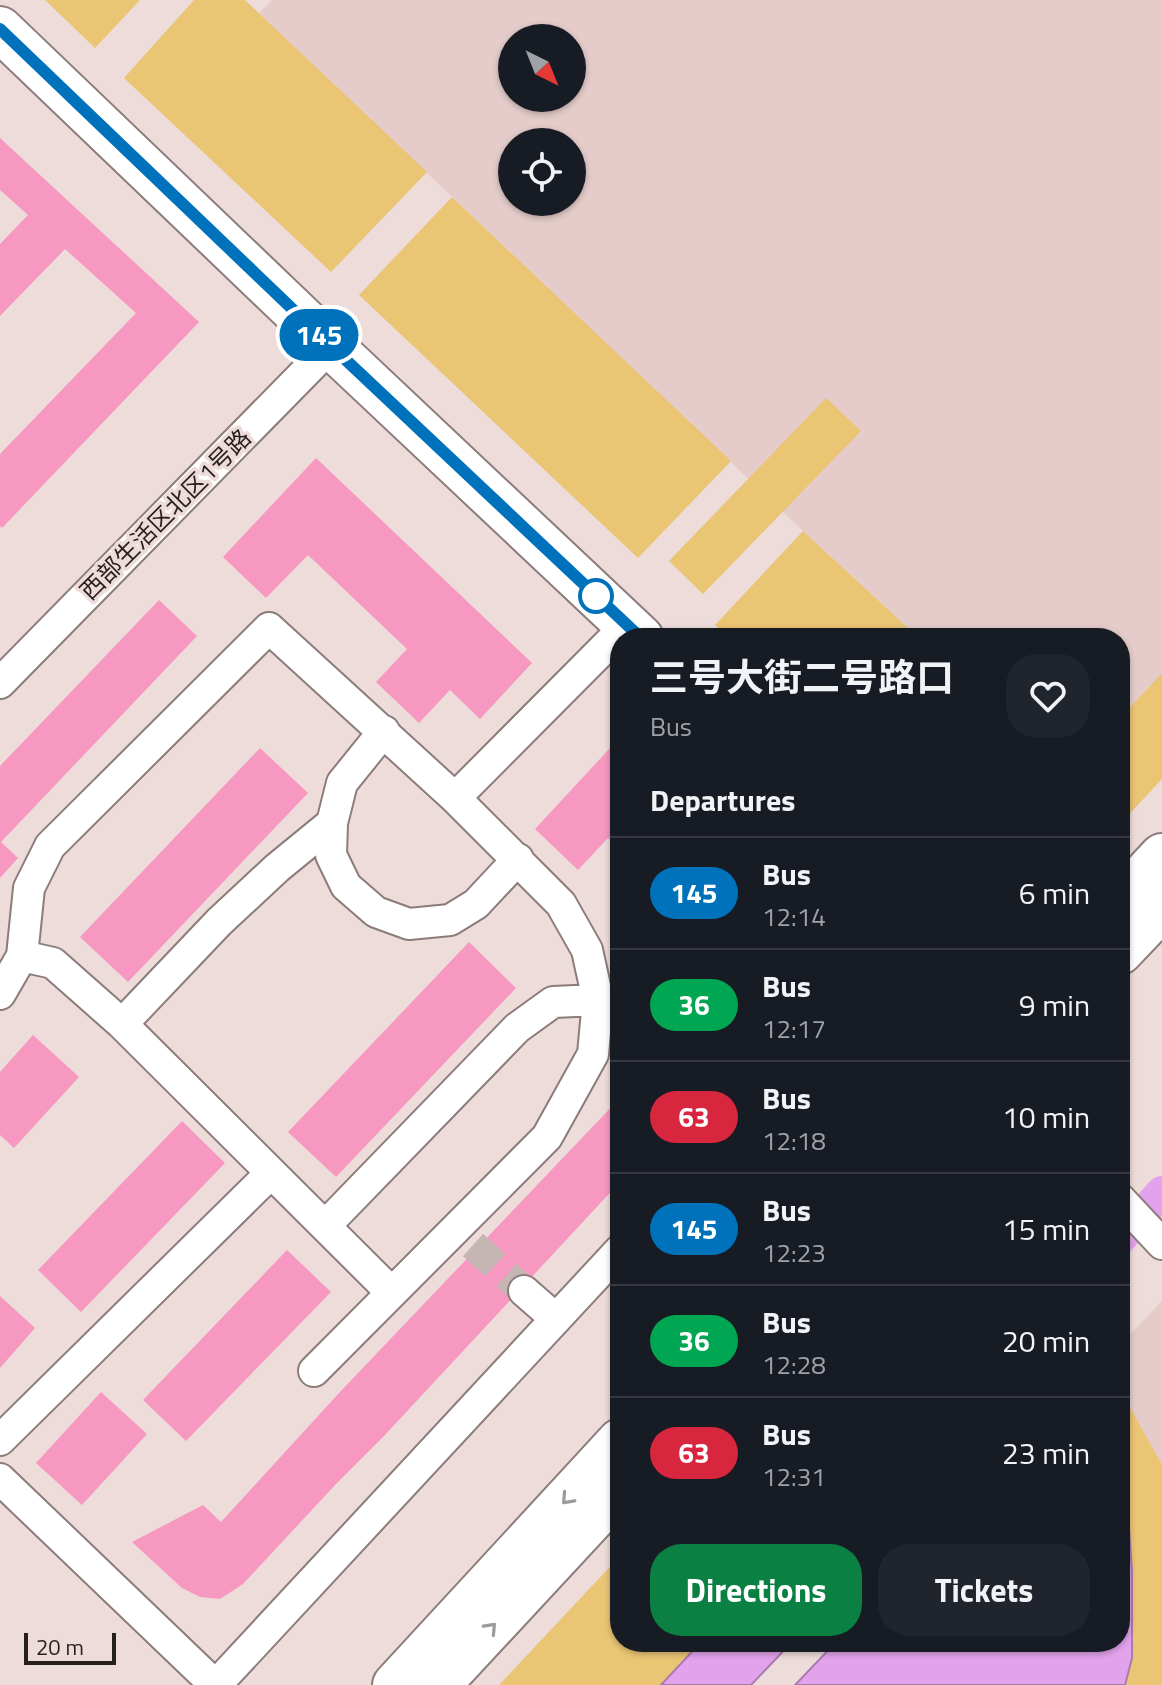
<!DOCTYPE html>
<html lang="en">
<head>
<meta charset="utf-8">
<style>
  :root { --surface:#171b24; --page:#20242c; --text:#f1f3f6; --muted:#9ea1a6; --line:#363941; --accent:#0b8043 }
  body { margin:0; font-family:"Titillium Web","Noto Sans SC",sans-serif; background:var(--page); color:var(--text); height:100vh; display:flex; flex-direction:column; font-size:30px; white-space:nowrap }
  * { box-sizing:border-box; margin:0 }
  p { font-size:26px; color:var(--muted) }
  .icon { flex:none; width:44px; height:44px; fill:none; stroke:currentColor; stroke-width:2; stroke-linecap:round; stroke-linejoin:round }
  .map { position:relative; flex:1; overflow:hidden }
  .details { position:absolute; left:610px; top:628px; width:520px; height:1024px; display:flex; flex-direction:column; background:var(--surface); border-radius:32px; box-shadow:0 2px 6px #0004 }
  .details>* { flex:none }
  .badge { padding:0 16px; border-radius:26px; font-size:28px; line-height:52px }
  .needle { width:52px; rotate:137deg }
  .fabs { position:absolute; left:498px; top:24px; display:grid; gap:16px }
  .fabs a { display:grid; place-items:center; width:88px; height:88px; border-radius:50%; background:var(--surface); box-shadow:0 2px 6px #0004; font-size:40px }
  .scale { position:absolute; left:24px; bottom:20px; width:92px; box-sizing:border-box; padding-left:8px; border:4px solid #251f1e; border-top:0; font-size:22px; line-height:28px; white-space:nowrap; color:#251f1e; -webkit-text-stroke:6px #eddcda; paint-order:stroke }
  .map>.badge { position:absolute; translate:-50% -50%; box-shadow:0 0 0 4px #fff }
  h2 { padding:0 40px; font-size:30px; line-height:72px }
  .round { display:grid; place-items:center; flex:none; width:84px; height:84px; border-radius:32px; background:var(--page) }
  .summary { display:flex; align-items:center; justify-content:space-between; height:136px; padding:0 40px }
  h1 { font-size:38px; font-weight:700; line-height:60px }
  .primary-button { display:flex; gap:16px; margin-top:auto; padding:16px 40px }
  .primary-button a { flex:1; height:92px; border-radius:32px; background:var(--accent); color:#fff; font-size:32px; font-weight:700; line-height:92px; text-align:center }
  .primary-button a+a { background:var(--page); color:var(--text) }
  ul { padding:0; list-style:none }
  li { display:flex; align-items:center; gap:24px; height:112px; padding:0 40px; border-top:2px solid var(--line) }
  li div { flex:1 }
  li b { display:block; font-size:30px }
  li em { font-style:normal }
  li .badge { min-width:88px; font-weight:700; text-align:center }
  .map>svg:first-child { display:block }
  .built { fill:#e5ccca; fill-rule:evenodd }
  .green { fill:#e9c574 }
  .water { fill:#e2a2ec; stroke:#a97bae; stroke-width:2 }
  .lines { fill:none; stroke-linecap:round; stroke-linejoin:round }
  .canal { stroke:#e2a2ec; stroke-width:32 }
  .building { fill:#f798c1 }
  .street-tunnel { stroke:#c5b6b4; stroke-width:30; stroke-dasharray:30 15; stroke-linecap:butt }
  .street-casing { stroke:#8b7c7a; stroke-width:34 }
  .secondary-casing { stroke:#8b7c7a; stroke-width:48 }
  .primary-casing { stroke:#8b7c7a; stroke-width:48 }
  .street { stroke:#fff; stroke-width:30 }
  .secondary { stroke:#fff; stroke-width:44 }
  .primary { stroke:#fff; stroke-width:44 }
  .oneway { stroke:#9d9a9a }
  .line-casing { stroke:#fff; stroke-width:18 }
  .line { stroke:#0072bc; stroke-width:12 }
  .stop-dot { fill:#fff; stroke:#0072bc; stroke-width:4 }
  .labels { text-anchor:middle; dominant-baseline:central; stroke-width:7; stroke-linejoin:round; paint-order:stroke }
  .street-label { font-size:24px; fill:#251f1e; stroke:#eddcda }
</style>
</head>
<body>
<div class="map">
<svg width="1162" height="1685" viewBox="0 0 1162 1685">
  <rect width="100%" height="100%" fill="#eddcda"/>
  <path class="built" d="M272 0H1162V673L1120 718V638H919L803 531 259 13ZM512 38H572V98H512ZM512 142H572V202H512Z
    M1162 1301V1685H795L836 1642H1120V1345Z"/>
  <path class="green" d="M45 0H140L95 48Z
    M194 0H245L427 172 331 272 124 78Z
    M452 197 731 461 638 558 359 295Z
    M826 398 861 431 703 594 669 561Z
    M803 531 919 638H729L715 625Z
    M1162 673V779L1120 824V718Z
    M1120 1389 1162 1465V1685H1125L1132 1658V1571L1129 1528 1120 1497Z
    M620 1556V1642H701L661 1685H499Z"/>
  <path class="water" d="M1120 1497 1129 1528 1132 1571V1658L1125 1685H795L836 1642H1120Z
    M701 1642H792L751 1685H661Z"/>
  <g class="lines">
    <path class="canal" d="M1120 1239 1162 1192"/>
  </g>
  <path class="building" d="M0 138 199 322 2 528 0 526V454L136 313 65 249 0 316V244L28 215 0 190Z
    M316 458 532 663 480 719 450 690 419 723 376 682 407 649 308 555 266 598 223 557Z
    M159 600 197 636 1 842 18 858 0 878V766Z
    M612 746 620 754V849L608 838 578 870 535 829Z
    M260 748 308 793 128 982 80 937Z
    M469 942 516 988 336 1177 288 1132Z
    M33 1035 79 1077 14 1148 0 1135V1072Z
    M620 1098V1182L384 1436 336 1484 243 1584 220 1599 200 1597 182 1588 132 1542 203 1505 221 1522 339 1393Z
    M182 1121 225 1163 81 1312 38 1270Z
    M287 1250 331 1292 186 1441 143 1400Z
    M0 1296 35 1328 0 1368Z
    M101 1392 147 1434 82 1505 36 1463Z"/>
  <g class="lines">
    <path class="street-tunnel" d="M473 1245 524 1291"/>
    <defs>
      <path id="street" d="M0 683 331 346
        M384 731 342 783 332 823 331 855 346 886 376 912 409 924 450 920 476 904 518 859
        M455 798 627 625
        M22 956 53 963 122 1024 391 1292
        M0 994 22 956 29 888 50 846 269 628 455 798 561 904 587 950 598 1000 593 1054 547 1137 314 1371
        M122 1024 219 922 277 868 332 823
        M1120 1199 1162 1244
        M325 1226 517 1028 553 1002 598 1000
        M524 1291 556 1319
        M0 1440 271 1173
        M0 1479 215 1685
        M216 1685 620 1250"/>
      <path id="secondary" d="M0 29 331 346 641 638"/>
      <path id="primary" d="M1120 901 1162 856
        M1120 952 1162 908
        M395 1685 620 1441
        M438 1685 620 1489"/>
    </defs>
    <use href="#street" class="street-casing"/>
    <use href="#secondary" class="secondary-casing"/>
    <use href="#primary" class="primary-casing"/>
    <use href="#street" class="street"/>
    <use href="#secondary" class="secondary"/>
    <use href="#primary" class="primary"/>
  </g>
  <defs><path id="oneway-chevron" d="M-2-3.5L2.5 0L-2 3.5" fill="none" stroke-width="1.6" stroke-linecap="round" stroke-linejoin="round" transform="scale(2)"/></defs>
  <g class="oneway">
    <use href="#oneway-chevron" transform="translate(567 1499) rotate(133)"/>
    <use href="#oneway-chevron" transform="translate(491 1628) rotate(-47)"/>
  </g>
  <g class="lines">
    <defs>
      <path id="line" d="M0 29 331 346 641 638"/>
    </defs>
    <use href="#line" class="line-casing"/>
    <use href="#line" class="line"/>
  </g>
  <circle class="stop-dot" cx="596" cy="596" r="16"/>
  <g class="labels">
    <g class="street-label">
      <text transform="translate(165 514) rotate(-45)">西部生活区北区1号路</text>
    </g>
  </g>
</svg>
<div class="fabs">
<a><svg class="needle" viewBox="-14 -14 28 28"><path d="M0-13l5 13h-10z" fill="#e53935"/><path d="M0 13l5-13h-10z" fill="#9ea1a6"/></svg></a>
<a><svg class="icon" aria-label="locate" viewBox="0 0 24 24"><circle cx="12" cy="12" r="6"/><path d="M12 2v4M12 18v4M2 12h4M18 12h4"/></svg></a>
</div>
<div class="scale">20 m</div>
<b class="badge" style="left:319px;top:335px;background:#0072bc;color:#fff">145</b>
<section class="details">
<div class="summary"><div><h1>三号大街二号路口</h1><p>Bus</p></div><a class="round"><svg class="icon" aria-label="heart" viewBox="0 0 24 24"><path d="M12 20l-8-8c-3-5 5-10 8-4 3-6 11-1 8 4z"/></svg></a></div>
<h2>Departures</h2>
<ul>
<li><span class="badge" style="background:#0072bc;color:#fff">145</span><div><b>Bus</b><p>12:14</p></div><em>6 min</em></li>
<li><span class="badge" style="background:#00a651;color:#fff">36</span><div><b>Bus</b><p>12:17</p></div><em>9 min</em></li>
<li><span class="badge" style="background:#d7263d;color:#fff">63</span><div><b>Bus</b><p>12:18</p></div><em>10 min</em></li>
<li><span class="badge" style="background:#0072bc;color:#fff">145</span><div><b>Bus</b><p>12:23</p></div><em>15 min</em></li>
<li><span class="badge" style="background:#00a651;color:#fff">36</span><div><b>Bus</b><p>12:28</p></div><em>20 min</em></li>
<li><span class="badge" style="background:#d7263d;color:#fff">63</span><div><b>Bus</b><p>12:31</p></div><em>23 min</em></li>
</ul>
<div class="primary-button"><a>Directions</a><a>Tickets</a></div>
</section>
</div>
</body>
</html>
